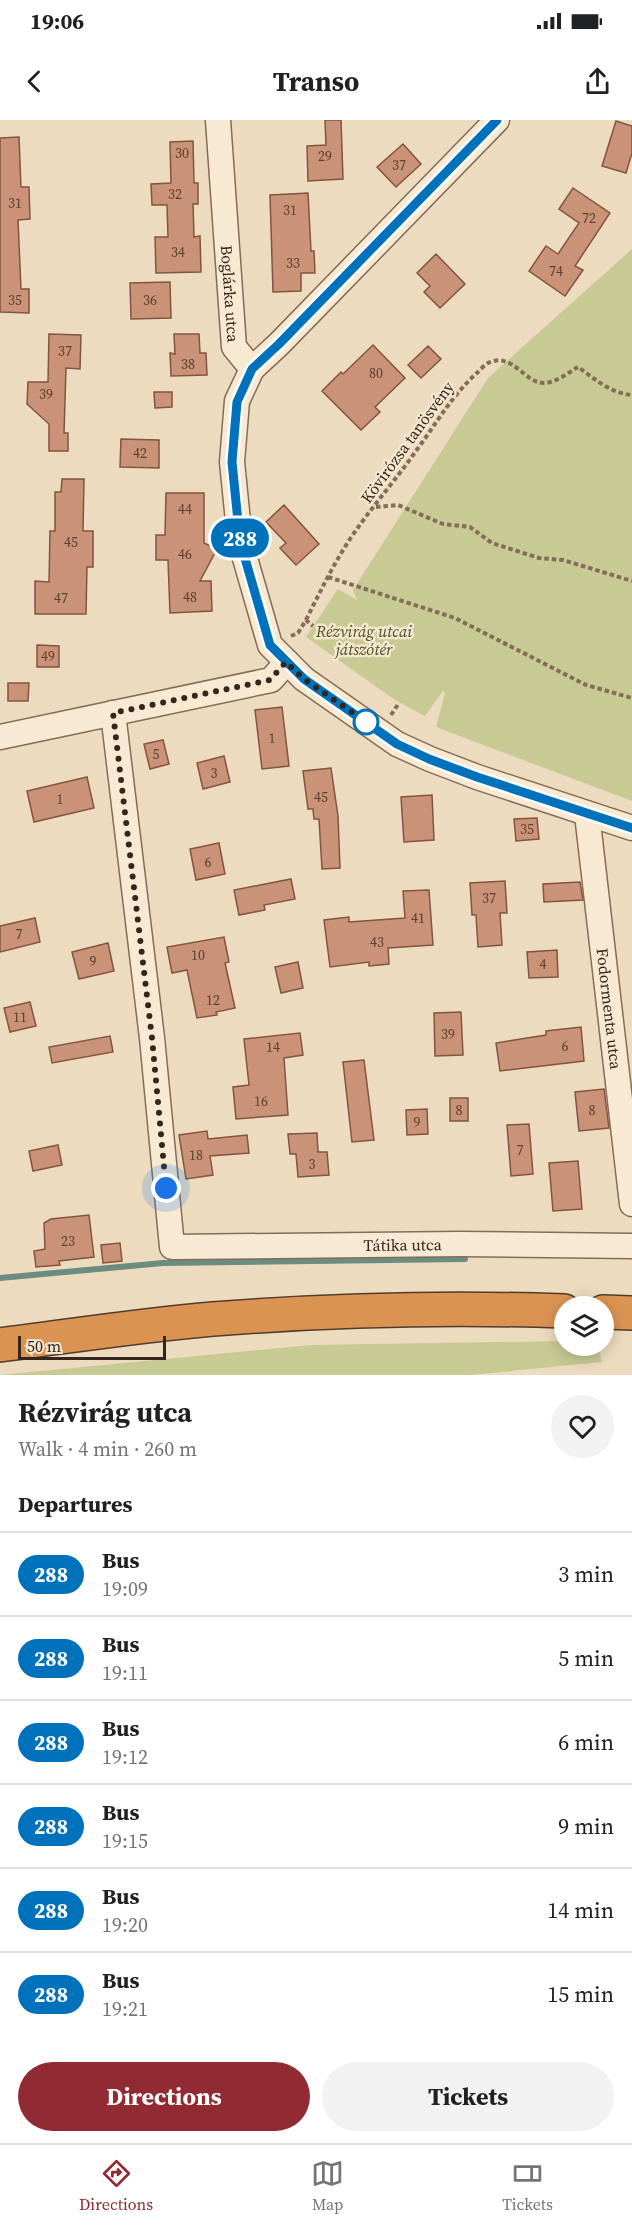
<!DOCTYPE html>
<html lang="en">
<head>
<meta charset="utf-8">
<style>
  :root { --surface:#fff; --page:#f2f2f2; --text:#202124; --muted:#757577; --line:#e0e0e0; --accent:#922a33 }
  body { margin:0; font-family:"Source Serif 4",serif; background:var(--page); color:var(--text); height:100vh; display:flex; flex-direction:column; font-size:22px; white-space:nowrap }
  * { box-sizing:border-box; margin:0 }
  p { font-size:20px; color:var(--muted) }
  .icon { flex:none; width:33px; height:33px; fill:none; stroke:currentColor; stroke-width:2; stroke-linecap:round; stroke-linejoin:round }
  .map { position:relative; height:1255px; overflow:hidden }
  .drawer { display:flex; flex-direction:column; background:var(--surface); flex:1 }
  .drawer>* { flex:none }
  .badge { padding:0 12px; border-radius:20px; font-size:21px; line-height:39px }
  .controls { position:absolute; left:554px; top:1176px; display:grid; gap:12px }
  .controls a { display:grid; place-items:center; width:60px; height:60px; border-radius:50%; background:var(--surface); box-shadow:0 3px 15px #0003; font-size:30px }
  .scale { position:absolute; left:18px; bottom:15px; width:148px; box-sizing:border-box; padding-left:6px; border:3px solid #34261c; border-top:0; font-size:16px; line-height:21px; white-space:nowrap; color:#34261c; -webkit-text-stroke:4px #f4e6cf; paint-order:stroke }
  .you { position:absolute; width:30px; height:30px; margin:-15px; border:4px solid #fff; border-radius:50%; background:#1a73e8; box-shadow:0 0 0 9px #1a73e833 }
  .map>.badge { position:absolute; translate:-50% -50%; box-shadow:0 0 0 3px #fff }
  h2 { padding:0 18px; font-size:22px; line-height:54px }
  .round { display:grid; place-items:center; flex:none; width:63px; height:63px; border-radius:32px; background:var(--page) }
  .headline { display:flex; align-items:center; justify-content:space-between; height:102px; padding:0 18px }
  h1 { font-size:28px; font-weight:700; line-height:45px }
  .button { display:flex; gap:12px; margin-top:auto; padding:12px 18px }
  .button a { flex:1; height:69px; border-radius:36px; background:var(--accent); color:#fff; font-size:24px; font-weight:700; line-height:69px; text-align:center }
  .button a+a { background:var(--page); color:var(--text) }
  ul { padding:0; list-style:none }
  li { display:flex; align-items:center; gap:18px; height:84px; padding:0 18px; border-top:2px solid var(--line) }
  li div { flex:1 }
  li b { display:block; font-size:22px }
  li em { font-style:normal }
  li .badge { min-width:66px; font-weight:700; text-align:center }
  .status { display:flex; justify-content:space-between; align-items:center; height:42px; padding:0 30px; background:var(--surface); direction:ltr }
  .status svg { height:16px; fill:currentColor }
  header { display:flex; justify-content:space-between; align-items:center; height:78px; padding:0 18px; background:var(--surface); font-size:27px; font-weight:700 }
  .dock { display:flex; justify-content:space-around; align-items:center; height:84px; border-top:2px solid var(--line); background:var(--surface); font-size:16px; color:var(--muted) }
  .dock a { display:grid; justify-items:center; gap:3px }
  .dock .on { color:var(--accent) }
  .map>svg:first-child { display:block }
  .green { fill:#c8ca94 }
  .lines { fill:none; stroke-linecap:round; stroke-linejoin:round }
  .stream { stroke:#6a8c81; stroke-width:6 }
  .building { fill:#ca9276; stroke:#83543f; stroke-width:1.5 }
  .minor-casing { stroke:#856c58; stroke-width:27 }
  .motorway-casing { stroke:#523b2d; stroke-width:36 }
  .path { stroke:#856c58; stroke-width:4; stroke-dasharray:4.5 3; stroke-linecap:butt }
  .minor { stroke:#f8e9d2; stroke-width:24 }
  .motorway { stroke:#db9351; stroke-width:33 }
  .line-casing { stroke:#fff; stroke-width:14 }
  .line { stroke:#0072bc; stroke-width:9 }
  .walk { stroke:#34261c; stroke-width:6; stroke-dasharray:0 10.8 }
  .stop-dot { fill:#fff; stroke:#0072bc; stroke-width:3 }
  .labels { text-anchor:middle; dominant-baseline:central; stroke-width:5; stroke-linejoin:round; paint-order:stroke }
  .number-label { font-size:14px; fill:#5a4132 }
  .street-label { font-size:16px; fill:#34261c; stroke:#f4e6cf }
  .park-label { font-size:16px; font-style:italic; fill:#495023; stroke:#f4e6cf }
</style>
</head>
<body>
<div class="status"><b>19:06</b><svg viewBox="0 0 49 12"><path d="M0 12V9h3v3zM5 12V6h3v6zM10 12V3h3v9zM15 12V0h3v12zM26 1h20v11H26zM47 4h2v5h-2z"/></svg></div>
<header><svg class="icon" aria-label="back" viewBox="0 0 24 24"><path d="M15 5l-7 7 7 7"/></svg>Transo<svg class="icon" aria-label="share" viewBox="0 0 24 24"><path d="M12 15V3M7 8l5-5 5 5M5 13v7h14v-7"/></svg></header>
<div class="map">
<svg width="632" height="1255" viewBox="0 0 632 1255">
  <rect width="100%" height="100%" fill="#ecdbbf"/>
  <path class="green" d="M632 129V681L436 607 445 573 443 571 425 596 395 580 306 517 338 469 357 480 353 470 488 258Z
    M564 1221V1226H598L602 1242 471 1255H0L311 1225Z"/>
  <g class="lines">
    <path class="stream" d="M0 1158 163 1143 465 1139"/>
  </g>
  <path class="building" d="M325 0H341L343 59 308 61 307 26 326 25Z
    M616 1 632 6V33L626 53 602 46Z
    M19 17 21 67H29L30 99 18 100 21 169H29V193L0 192V18Z
    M193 21 194 63H198V84H193L194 117 200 116 201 152 156 153 155 117H168L167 85H152L151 64 171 63 170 22Z
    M403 24 421 44 396 67 377 47Z
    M573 68 610 93 575 146 583 150 565 176 529 151 546 126 558 134 579 103 559 89Z
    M308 73 311 131H314L315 153H301V171L273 172 270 75Z
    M436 134 465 164 440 188 424 172 430 166 417 153Z
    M170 162 171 198 131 199 130 163Z
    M49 214 81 215 80 249 66 248 64 313H68V331H49V304L27 284 28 262H48Z
    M174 214H199L200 233H206L207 255 171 256 170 233 175 234Z
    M373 225 405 258 375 287 380 292 361 310 322 271 341 252 343 254Z
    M428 226 441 239 421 258 408 245Z
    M154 272H172V287L155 288Z
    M121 319 159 320V348L120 347Z
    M62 359H84L83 411H93V447H87L86 494H35V461L49 462 50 411H55V372H61Z
    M166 373H204V423L217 429 200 461H211L212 491 170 493 168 440H156V415H165Z
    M284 385 319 424 296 445 280 428 286 423 266 402Z
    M37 525 59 526V547H37Z
    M8 563H29L28 581H8Z
    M282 587 289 646 262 649 255 590Z
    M163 620 169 644 150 649 144 624Z
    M224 636 230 662 203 669 197 643Z
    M331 648 338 696 340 748 322 749 319 699H314L313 689H308L303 651Z
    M87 657 94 688 34 702 27 671Z
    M432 675 434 720 404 722 401 677Z
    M537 698 539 719 516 721 514 699Z
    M219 723 225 754 196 760 190 729Z
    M291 759 295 779 264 785 265 790 239 795 234 770Z
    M505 761 507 793H500L502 825 478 827 476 795H472L470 763Z
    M580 762 583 780 544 782 543 764Z
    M429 770 433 825 388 828 389 844 369 846V842L330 847 324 800 349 797V802L405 798 403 771Z
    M35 798 40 822 0 832V806Z
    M224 817 229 842 225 843 235 888 216 892 217 895 197 898 187 850 172 853 167 827Z
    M108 823 114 851 79 859 72 832Z
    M557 830 558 857 529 858 527 832Z
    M298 842 303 868 281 873 275 847Z
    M30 882 36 906 10 912 4 888Z
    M461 892 463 935 435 936 434 893Z
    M581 907 584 941 500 951 496 923 546 915V911Z
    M300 913 303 935 284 938 288 995 236 999 233 967 249 965 244 919Z
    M110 916 113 932 52 943 49 927Z
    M364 940 374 1020 352 1022 343 942Z
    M604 969 609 1008 579 1011 575 972Z
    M450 978H468V1001H450Z
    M427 989 428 1014 407 1015 406 990Z
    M529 1004 533 1054 511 1056 507 1005Z
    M207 1011 208 1019 247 1015 249 1033 210 1036 213 1055 186 1059 179 1015Z
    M317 1013 318 1032H327L329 1055 298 1057 296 1034H290L288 1014Z
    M58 1025 62 1045 33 1051 29 1031Z
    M578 1041 582 1089 553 1091 549 1043Z
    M89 1095 94 1137 59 1141 60 1145 36 1147 34 1131 45 1129 44 1103 51 1099Z
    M120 1123 122 1141 103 1143 101 1125Z"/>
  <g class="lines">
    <defs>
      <g id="minor">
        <path id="s1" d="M218 0 234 227 252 249"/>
        <path d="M497 0 279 224 252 249 237 281 232 342 240 421 270 525 304 559 397 624 430 639 477 657 632 708"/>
        <path id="s2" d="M113 593 152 918 172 1127 460 1124 632 1126"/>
        <path d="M0 617 271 560 287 542"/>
        <path id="s3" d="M587 694 632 1084"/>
      </g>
      <path id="motorway" d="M603 1192 632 1193
        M0 1225C71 1216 142 1205 213 1199 330 1190 447 1187 564 1191"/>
    </defs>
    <use href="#minor" class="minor-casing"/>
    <use href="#motorway" class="motorway-casing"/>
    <path class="path" d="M376 387 398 385 443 404 470 407 492 423 539 438 563 440 632 461
      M328 457 455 498 586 565 632 578
      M306 500C320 472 333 445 350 419 370 389 395 361 416 331 436 304 452 275 478 252 480 250 484 245 488 243 513 231 524 264 545 263 557 262 568 253 578 247 595 259 610 273 632 275
      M291 516 298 513 306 500 313 506
      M391 595 399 583"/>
    <use href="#minor" class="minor"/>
    <use href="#motorway" class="motorway"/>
  </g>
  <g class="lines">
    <defs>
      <path id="line" d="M497 0 279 224 252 249 237 282 232 342 240 421 270 525 304 559 397 624 429 639 477 657 632 708"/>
    </defs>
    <use href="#line" class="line-casing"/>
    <use href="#line" class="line"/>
    <path class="walk" d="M166 1068 152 918 113 593 270 560 286 542 304 559 366 602"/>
  </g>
  <circle class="stop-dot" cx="366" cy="602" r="12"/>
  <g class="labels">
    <g class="number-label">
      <text x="182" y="33">30</text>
      <text x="325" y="36">29</text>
      <text x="399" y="45">37</text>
      <text x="175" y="74">32</text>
      <text x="15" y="83">31</text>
      <text x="290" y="90">31</text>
      <text x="589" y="98">72</text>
      <text x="178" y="132">34</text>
      <text x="293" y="143">33</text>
      <text x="556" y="151">74</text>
      <text x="15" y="180">35</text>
      <text x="150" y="180">36</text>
      <text x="65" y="231">37</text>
      <text x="188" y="244">38</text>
      <text x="376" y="253">80</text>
      <text x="46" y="274">39</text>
      <text x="140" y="333">42</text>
      <text x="185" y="389">44</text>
      <text x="71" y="422">45</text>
      <text x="185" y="434">46</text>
      <text x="190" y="477">48</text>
      <text x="61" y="478">47</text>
      <text x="48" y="536">49</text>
      <text x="272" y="618">1</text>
      <text x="156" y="634">5</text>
      <text x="214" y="653">3</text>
      <text x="321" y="677">45</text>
      <text x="60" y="679">1</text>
      <text x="527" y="709">35</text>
      <text x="208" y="742">6</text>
      <text x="489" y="778">37</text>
      <text x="418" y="798">41</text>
      <text x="19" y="814">7</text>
      <text x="377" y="822">43</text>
      <text x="198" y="835">10</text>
      <text x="93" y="841">9</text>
      <text x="543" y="844">4</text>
      <text x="213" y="880">12</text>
      <text x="20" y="897">11</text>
      <text x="448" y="914">39</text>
      <text x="565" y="926">6</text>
      <text x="273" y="927">14</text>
      <text x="261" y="981">16</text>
      <text x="459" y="990">8</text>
      <text x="592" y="990">8</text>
      <text x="417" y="1002">9</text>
      <text x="520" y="1030">7</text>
      <text x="196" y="1035">18</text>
      <text x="312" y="1044">3</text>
      <text x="68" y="1121">23</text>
    </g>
    <g class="street-label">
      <text stroke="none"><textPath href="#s1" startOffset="174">Boglárka utca</textPath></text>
      <text transform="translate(407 322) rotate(-54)">Kövirózsa tanösvény</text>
      <text stroke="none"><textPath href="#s3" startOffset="196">Fodormenta utca</textPath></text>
      <text stroke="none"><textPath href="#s2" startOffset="768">Tátika utca</textPath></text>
    </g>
    <g class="park-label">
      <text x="364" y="511">Rézvirág utcai<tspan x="364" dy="18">játszótér</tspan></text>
    </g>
  </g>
</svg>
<div class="controls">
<a><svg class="icon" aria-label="layers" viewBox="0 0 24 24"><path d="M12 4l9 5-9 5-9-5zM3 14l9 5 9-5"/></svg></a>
</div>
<div class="scale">50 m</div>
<div class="you" style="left:166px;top:1068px"></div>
<b class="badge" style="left:240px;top:418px;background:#0072bc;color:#fff">288</b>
</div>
<section class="drawer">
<div class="headline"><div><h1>Rézvirág utca</h1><p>Walk · 4 min · 260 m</p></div><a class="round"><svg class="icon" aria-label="heart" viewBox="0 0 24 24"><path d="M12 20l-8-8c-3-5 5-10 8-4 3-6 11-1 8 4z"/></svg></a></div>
<h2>Departures</h2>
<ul>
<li><span class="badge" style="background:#0072bc;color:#fff">288</span><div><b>Bus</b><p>19:09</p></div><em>3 min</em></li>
<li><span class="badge" style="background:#0072bc;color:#fff">288</span><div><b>Bus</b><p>19:11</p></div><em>5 min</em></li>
<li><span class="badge" style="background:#0072bc;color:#fff">288</span><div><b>Bus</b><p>19:12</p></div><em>6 min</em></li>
<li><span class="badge" style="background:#0072bc;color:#fff">288</span><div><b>Bus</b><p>19:15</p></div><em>9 min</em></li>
<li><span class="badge" style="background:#0072bc;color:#fff">288</span><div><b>Bus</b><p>19:20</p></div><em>14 min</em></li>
<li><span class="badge" style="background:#0072bc;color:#fff">288</span><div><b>Bus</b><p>19:21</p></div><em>15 min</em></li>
</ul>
<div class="button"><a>Directions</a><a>Tickets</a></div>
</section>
<nav class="dock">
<a class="on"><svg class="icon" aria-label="directions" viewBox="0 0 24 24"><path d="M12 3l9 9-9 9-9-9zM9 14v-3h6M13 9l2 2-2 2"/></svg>Directions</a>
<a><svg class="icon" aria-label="map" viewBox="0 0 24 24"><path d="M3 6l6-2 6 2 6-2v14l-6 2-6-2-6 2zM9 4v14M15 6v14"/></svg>Map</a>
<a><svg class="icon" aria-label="tickets" viewBox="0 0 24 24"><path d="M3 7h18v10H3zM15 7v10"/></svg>Tickets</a>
</nav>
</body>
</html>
